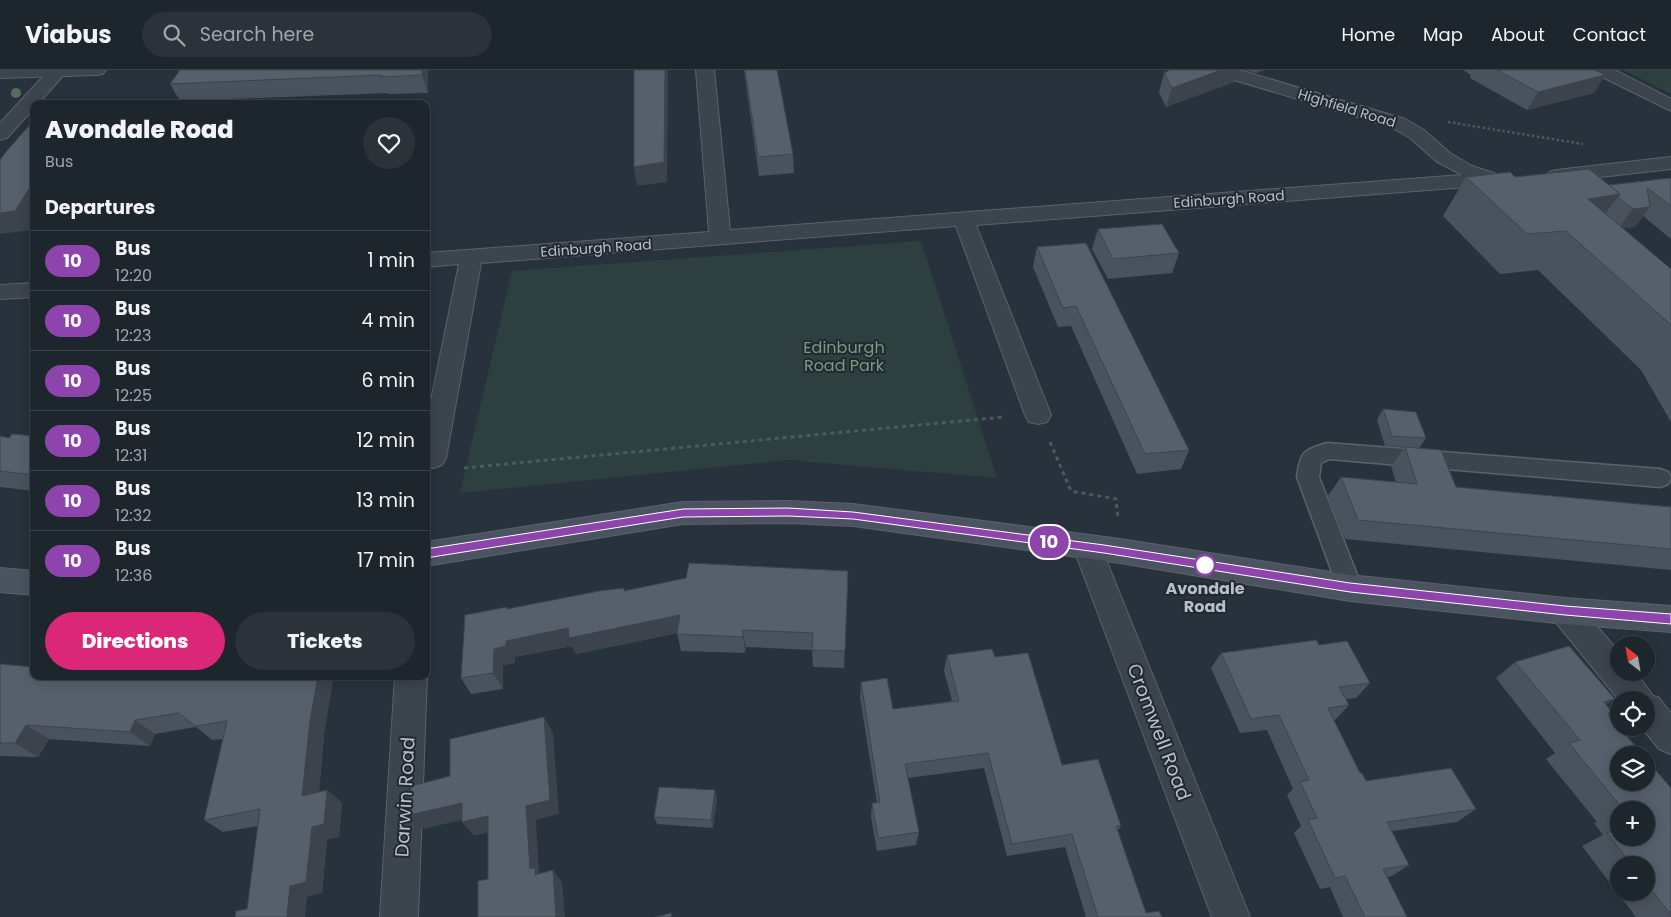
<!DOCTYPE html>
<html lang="en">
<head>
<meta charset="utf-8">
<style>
  :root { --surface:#1e262d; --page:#2b3239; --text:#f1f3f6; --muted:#a1a5aa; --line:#3c4349; --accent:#db2777 }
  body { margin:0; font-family:Poppins,sans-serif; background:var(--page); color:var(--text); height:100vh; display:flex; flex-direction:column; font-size:19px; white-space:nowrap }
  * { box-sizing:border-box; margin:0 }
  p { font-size:16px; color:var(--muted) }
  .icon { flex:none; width:28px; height:28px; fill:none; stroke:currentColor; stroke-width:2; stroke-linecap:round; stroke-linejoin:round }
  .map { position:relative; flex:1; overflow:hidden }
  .side { position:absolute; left:30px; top:30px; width:400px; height:580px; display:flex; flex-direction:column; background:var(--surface); border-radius:10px; box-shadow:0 2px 12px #0003,0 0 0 1px var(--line) }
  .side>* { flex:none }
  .badge { padding:0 10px; border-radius:16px; font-size:18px; line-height:32px }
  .needle { width:32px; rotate:329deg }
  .fabs { position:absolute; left:1610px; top:566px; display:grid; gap:10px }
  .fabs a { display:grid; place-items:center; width:45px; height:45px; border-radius:50%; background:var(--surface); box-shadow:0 2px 12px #0003,0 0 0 1px var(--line); font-size:25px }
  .map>.badge { position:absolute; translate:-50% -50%; box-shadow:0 0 0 2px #fff }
  h2 { padding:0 15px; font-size:19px; line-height:45px }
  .round { display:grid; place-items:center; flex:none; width:52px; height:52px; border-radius:26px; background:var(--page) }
  .headline { display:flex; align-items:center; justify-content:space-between; height:85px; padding:0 15px }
  h1 { font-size:24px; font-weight:800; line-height:38px }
  .button { display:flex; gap:10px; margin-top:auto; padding:10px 15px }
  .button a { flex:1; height:58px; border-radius:30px; background:var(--accent); color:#fff; font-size:20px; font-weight:800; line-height:58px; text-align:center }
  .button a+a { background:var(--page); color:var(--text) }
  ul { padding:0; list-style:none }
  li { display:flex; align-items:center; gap:15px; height:60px; padding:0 15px; border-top:1px solid var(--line) }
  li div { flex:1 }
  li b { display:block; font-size:19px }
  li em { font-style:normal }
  li .badge { min-width:55px; font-weight:700; text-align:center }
  header { display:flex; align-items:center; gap:30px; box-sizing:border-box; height:70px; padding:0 25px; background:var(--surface); border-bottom:1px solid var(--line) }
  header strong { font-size:24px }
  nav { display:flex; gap:28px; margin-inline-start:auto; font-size:18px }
  .search { width:350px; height:45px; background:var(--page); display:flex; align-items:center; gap:12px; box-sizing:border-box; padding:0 18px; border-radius:28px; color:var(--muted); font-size:19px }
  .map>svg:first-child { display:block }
  .green { fill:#2d403f }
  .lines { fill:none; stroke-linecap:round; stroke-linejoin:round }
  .service-casing { stroke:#5a626b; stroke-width:3 }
  .minor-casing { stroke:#5a626b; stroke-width:2 }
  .tertiary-casing { stroke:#5a626b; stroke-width:2 }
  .secondary-casing { stroke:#5a626b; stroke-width:2 }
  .path-far1 { stroke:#4a5b5d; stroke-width:2.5; stroke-dasharray:2.5 2.5; stroke-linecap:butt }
  .path { stroke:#4a5b5d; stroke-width:3; stroke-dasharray:4 4; stroke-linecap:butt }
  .service { fill:#3c444d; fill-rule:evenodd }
  .minor { fill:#3c444d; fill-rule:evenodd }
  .tertiary { fill:#3c444d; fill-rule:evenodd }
  .secondary { fill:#4a535f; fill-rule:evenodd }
  .tree { fill:#556c61 }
  .wall { fill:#4a535d; fill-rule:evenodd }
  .shaded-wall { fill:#3c434c }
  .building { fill:#56606c; stroke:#3c434c }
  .line { fill:#8e44ad; stroke:#fff }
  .stop-dot { fill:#fff; stroke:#8e44ad; stroke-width:2.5 }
  .labels { text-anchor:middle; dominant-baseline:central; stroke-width:4; stroke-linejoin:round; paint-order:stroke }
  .far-street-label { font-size:14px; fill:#b8bfc8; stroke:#212932 }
  .park-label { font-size:16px; fill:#799b7f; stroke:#212932 }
  .stop-label { font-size:16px; font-weight:bold; fill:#b8bfc8; stroke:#212932 }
  .near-street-label { font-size:19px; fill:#b8bfc8; stroke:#212932 }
</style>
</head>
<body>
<header>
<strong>Viabus</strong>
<div class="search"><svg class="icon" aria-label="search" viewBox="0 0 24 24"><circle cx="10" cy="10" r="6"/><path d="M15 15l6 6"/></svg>Search here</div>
<nav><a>Home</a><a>Map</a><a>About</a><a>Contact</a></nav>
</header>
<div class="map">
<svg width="1671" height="847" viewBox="0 0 1671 847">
  <rect width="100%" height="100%" fill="#28323c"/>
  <path class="green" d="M1624 0H1671V24Z
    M921 171 997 408 789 390 460 423 512 201Z"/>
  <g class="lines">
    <defs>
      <path id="service" d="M1327 373 1660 399 1668 402 1671 408 1668 414 1660 417 1329 389 1321 393 1319 407 1362 518 1359 525 1350 528 1341 525 1338 518 1297 407C1301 381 1302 381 1327 373Z"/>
      <path id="minor" d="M0 0H106L103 4 97 5 0 8Z
        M696 0H714L730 160 1462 105 1436 91 1410 68 1391 57 1214 4 1211 0H1239L1405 49 1424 60 1450 83 1472 96 1500 105 1503 109 1500 113 1493 115 976 155 1051 345 1047 352 1038 354 1029 352 1025 345 956 156 481 193 446 388 442 395 433 398 426 396V355L459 194 426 197V183L709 162Z
        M1593 0H1615L1671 29V41L1596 4Z
        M1671 87V99L1556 112 1549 110 1546 106 1549 102 1556 100Z
        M34 213V227L0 229V215Z
        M1087 465 1097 469 1101 477 1250 847H1212L1073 477 1077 469Z
        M1565 528 1576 532 1619 582V602H1636L1653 626 1658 627 1671 643V684L1659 679 1642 658H1646V630H1619L1554 550 1550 541 1554 532Z
        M426 605 427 606 418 847H380L395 606H426Z"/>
      <path id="tertiary" d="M49 0H68L38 34H34V38L7 68 0 70V53Z"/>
      <path id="secondary" d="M788 431 853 434 1120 469 1350 505 1565 528 1671 536V562L1565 554 1350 531 1120 493 853 456 788 453 683 454 426 496V472L683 432Z
        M0 498 34 501V525L0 522Z"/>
    </defs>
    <use href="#service" class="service-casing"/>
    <use href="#minor" class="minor-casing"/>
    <use href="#tertiary" class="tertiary-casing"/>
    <use href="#secondary" class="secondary-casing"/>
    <path class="path-far1" d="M1448 52 1583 74"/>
    <path class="path" d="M1050 372 1071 421 1116 429 1118 448
      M464 398 1003 347"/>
    <use href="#service" class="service"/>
    <use href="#minor" class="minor"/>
    <use href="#tertiary" class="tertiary"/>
    <use href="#secondary" class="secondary"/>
  </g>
  <circle class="tree" cx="16" cy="23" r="5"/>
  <path class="wall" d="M180 0H428V23L388 24V23L180 31 170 14Z
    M744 0H777L793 84 794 103 759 106Z
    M1170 0H1238L1234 12 1166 37 1159 22 1164 3Z
    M1245 0H1265L1256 3Z
    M1463 0H1595L1605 5 1594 23 1527 40 1470 8 1471 5Z
    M1466 107H1515L1609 115 1671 108V169L1643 146 1635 157 1623 158 1671 199V352L1641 300 1538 200 1500 204 1443 146Z
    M1098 159 1179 183 1172 203 1108 209 1092 179Z
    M1037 177 1189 380 1181 399 1137 404 1071 256 1058 257 1033 197Z
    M1383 339 1426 368 1419 378 1456 417 1671 437V500L1345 469 1328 426 1341 407 1396 412 1391 396 1405 377 1385 376 1377 350Z
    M0 366 9 368 34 366V421L0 417Z
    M847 519 844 598 813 597 812 580 746 577 745 583 681 581 677 563 576 584 572 576 515 587V593L503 595V619L471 624 461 608 507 537 508 539 625 521Z
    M1319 575 1370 613 1356 628 1346 629 1349 635 1335 650H1333L1360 703 1366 711 1476 739 1457 752 1392 761 1409 795 1392 806 1387 807 1407 847H1343L1330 817 1320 819 1294 763 1301 756 1287 725 1293 719 1267 660 1240 663 1211 598 1221 583Z
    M947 585 995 587 1062 695 1121 756 1118 760 1146 843 1162 847H1086L1065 777 1007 786 984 698 908 708 919 762 916 775 877 781 871 747 872 733H877L860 628 861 612 893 639 952 631 944 601Z
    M1515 592 1607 635 1609 645 1671 718V847H1636L1582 776 1603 765 1594 753 1597 752 1546 689 1555 683 1496 608ZM1619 740 1646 768H1619ZM1619 795H1646V822H1619Z
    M0 594 324 665 319 722 327 720 342 733 339 767 327 769 322 823 247 839 258 756 223 762 204 750 223 669 212 670 196 657 155 664 150 676 49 669 38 687 0 686Z
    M717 728 713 758 657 754 654 747Z"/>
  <path class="shaded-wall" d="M422 0H428V23L422 5Z
    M665 0H668L667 112 637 116 634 97Z
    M1221 0H1238L1234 12 1166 37 1172 18Z
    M1258 0H1265L1256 3Z
    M1605 5 1594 23 1527 40 1538 22Z
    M34 111V154L30 160 0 164V143Z
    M1620 124 1591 163 1588 129Z
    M1650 137 1635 157 1618 159 1633 139Z
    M680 545 684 562 576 584 572 576 515 587V593L503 595V619L493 603 494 579 506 571 568 558Z
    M743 560 746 577 745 583 743 567Z
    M318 606H334L324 665 317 739 302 726 310 651Z
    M1615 629 1592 645 1604 632Z
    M544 647 553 663 559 744 536 750 539 802 545 810V817L530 799 526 736Z
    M135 650 155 664 150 676 130 662Z
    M26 655 49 669 38 687 15 673Z
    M327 720 342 733 339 767 327 769 322 823 307 827 305 847H287L290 816 312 757Z
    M715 720 717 728 713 758 711 750Z
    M462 733 474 747 423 759 410 745Z
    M488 746 499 759 474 766 462 752Z
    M553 800 562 812 565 847H556Z"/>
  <path class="building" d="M180 0H422V5L381 7 382 5 170 14Z
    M634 0H665L664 92 634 97Z
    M745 0H777L793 84 758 87Z
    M1170 0H1221L1172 18 1164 3Z
    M1497 0H1595L1605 5 1538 22Z
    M34 50V111L15 141 0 143V90L5 83Z
    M1589 99 1620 124 1588 129 1671 199V255L1566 161 1527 164 1466 107 1510 102 1515 107Z
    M1671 108V136L1647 118 1650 137 1633 139 1618 127 1620 124 1609 115Z
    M1162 154 1179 183 1113 189 1098 159Z
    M1086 173 1189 380 1145 384 1076 236 1063 238 1037 177Z
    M1383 339 1416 342 1426 368 1392 366Z
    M12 364 34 366V405L0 401V366L9 368Z
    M1405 377 1441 380 1456 417 1671 437V479L1358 450 1341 407 1417 414Z
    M689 493 848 501 845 581 812 580 813 563 743 560V567L677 564 680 545 569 568 568 558 506 571V576L494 579 493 603 461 608 465 545 507 537V539L599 521 624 518V521L686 508Z
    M1316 570 1319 575 1347 571 1370 613 1339 617 1349 635 1328 638 1360 703H1362L1366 711 1451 698 1476 739 1387 752 1409 795 1383 799 1407 847H1365L1345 806 1335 808 1308 750 1317 748 1300 712 1309 710 1279 645 1251 649 1221 583Z
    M1569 576 1615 629 1604 632 1613 643 1608 644 1619 656V658H1620L1643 685H1619V712H1646V689L1671 718V844L1646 813V795H1632L1607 763 1619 759V768H1646V740H1619V739L1622 738 1569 673 1580 670 1515 592Z
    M992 579 995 587 1028 583 1062 695 1098 689 1121 756H1116L1146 843 1159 841 1162 847H1098L1072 764 1012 774 988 683 905 694 919 762 878 768 872 733 880 732 861 612 887 608 893 639 959 631 947 585Z
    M0 594 34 597V606H318L310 651 302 726 327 720 324 754 312 757 306 812 290 816 287 847H235L236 841 247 839 260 739 204 750 227 651 195 656 179 643 135 650 130 662 26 655 15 673H0Z
    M544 647 550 730 526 736 530 799 535 797V805L553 800 556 847H478V811L488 809V746L462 752V733L410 745 411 716 450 706V669Z
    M659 717 715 720 711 750 654 747Z
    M671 843 672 847H655Z"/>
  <path class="line" d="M788 438 853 442 1104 475 1350 513 1565 536 1671 544V554L1565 545 1350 522 1104 483 853 449 788 446 683 447 426 488 421 484 426 479 683 439Z"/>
  <circle class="stop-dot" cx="1205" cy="495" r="10"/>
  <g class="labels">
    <g class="far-street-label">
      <text transform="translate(1347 38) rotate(17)">Highfield Road</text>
      <text transform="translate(1229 129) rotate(-4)">Edinburgh Road</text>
      <text transform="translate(596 178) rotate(-4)">Edinburgh Road</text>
    </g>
    <g class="park-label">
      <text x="844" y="277">Edinburgh<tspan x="844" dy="18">Road Park</tspan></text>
    </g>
    <g class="stop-label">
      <text x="1205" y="518">Avondale<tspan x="1205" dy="18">Road</tspan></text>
    </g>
    <g class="near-street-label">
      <text transform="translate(1159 662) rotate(69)">Cromwell Road</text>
      <text transform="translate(405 727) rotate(-87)">Darwin Road</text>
    </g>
  </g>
</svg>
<div class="fabs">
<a><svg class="needle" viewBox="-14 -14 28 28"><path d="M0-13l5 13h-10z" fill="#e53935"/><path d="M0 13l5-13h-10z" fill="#a1a5aa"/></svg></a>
<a><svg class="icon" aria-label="locate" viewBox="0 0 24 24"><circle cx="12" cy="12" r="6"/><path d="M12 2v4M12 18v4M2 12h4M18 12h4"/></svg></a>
<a><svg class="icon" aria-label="layers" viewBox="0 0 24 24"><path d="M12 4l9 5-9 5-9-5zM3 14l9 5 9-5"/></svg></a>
<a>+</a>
<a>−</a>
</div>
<b class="badge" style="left:1049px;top:472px;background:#8e44ad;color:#fff">10</b>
<section class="side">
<div class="headline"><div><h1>Avondale Road</h1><p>Bus</p></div><a class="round"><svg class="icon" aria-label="heart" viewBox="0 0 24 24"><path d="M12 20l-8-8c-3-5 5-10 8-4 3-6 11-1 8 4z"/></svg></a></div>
<h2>Departures</h2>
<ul>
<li><span class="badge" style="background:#8e44ad;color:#fff">10</span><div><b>Bus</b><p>12:20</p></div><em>1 min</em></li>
<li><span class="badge" style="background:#8e44ad;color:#fff">10</span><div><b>Bus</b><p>12:23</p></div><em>4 min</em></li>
<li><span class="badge" style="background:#8e44ad;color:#fff">10</span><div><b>Bus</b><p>12:25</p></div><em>6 min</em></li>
<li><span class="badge" style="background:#8e44ad;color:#fff">10</span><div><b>Bus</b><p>12:31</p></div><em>12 min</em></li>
<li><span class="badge" style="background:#8e44ad;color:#fff">10</span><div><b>Bus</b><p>12:32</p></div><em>13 min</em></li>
<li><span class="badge" style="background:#8e44ad;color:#fff">10</span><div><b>Bus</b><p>12:36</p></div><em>17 min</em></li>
</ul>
<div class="button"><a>Directions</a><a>Tickets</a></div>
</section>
</div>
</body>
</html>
